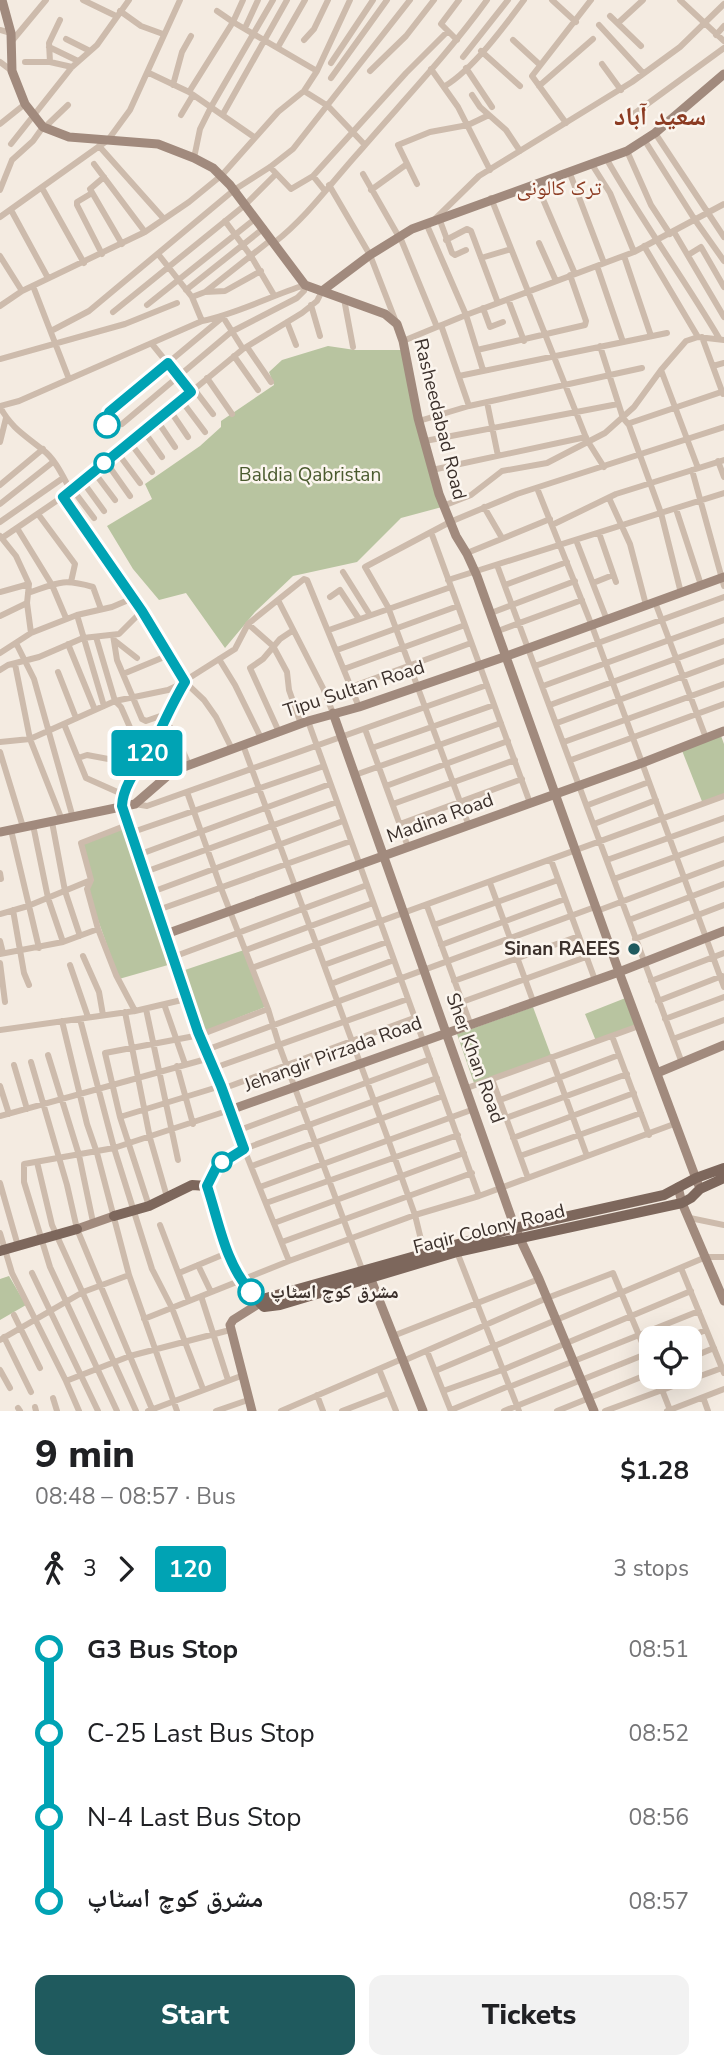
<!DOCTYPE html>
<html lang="en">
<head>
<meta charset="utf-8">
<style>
  :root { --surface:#fff; --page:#f2f2f2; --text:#202124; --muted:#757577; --accent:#1f5a5e }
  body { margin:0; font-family:"Nunito Sans","Noto Naskh Arabic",sans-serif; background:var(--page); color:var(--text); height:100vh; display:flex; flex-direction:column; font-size:26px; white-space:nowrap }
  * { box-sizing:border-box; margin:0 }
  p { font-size:23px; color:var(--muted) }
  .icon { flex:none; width:38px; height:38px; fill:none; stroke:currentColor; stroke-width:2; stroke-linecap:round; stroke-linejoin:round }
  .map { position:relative; height:1411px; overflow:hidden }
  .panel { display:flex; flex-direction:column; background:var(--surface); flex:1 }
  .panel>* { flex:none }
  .badge { padding:0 14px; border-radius:5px; font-size:24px; line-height:46px }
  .fabs { position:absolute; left:639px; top:1326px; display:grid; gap:14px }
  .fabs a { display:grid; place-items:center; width:63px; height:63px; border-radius:14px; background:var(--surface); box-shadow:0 7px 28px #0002; font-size:35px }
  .map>.badge { position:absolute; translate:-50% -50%; box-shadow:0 0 0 4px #fff }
  .legs { display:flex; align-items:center; gap:10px; height:77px; padding:0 35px; font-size:23px }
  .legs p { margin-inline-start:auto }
  .overview { display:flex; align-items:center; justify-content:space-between; height:119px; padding:0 35px }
  h1 { font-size:38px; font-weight:800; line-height:52px }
  .action { display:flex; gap:14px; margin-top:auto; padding:14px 35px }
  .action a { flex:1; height:80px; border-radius:14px; background:var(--accent); color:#fff; font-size:28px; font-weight:800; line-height:80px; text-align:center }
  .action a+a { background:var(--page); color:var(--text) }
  ul { padding:0 35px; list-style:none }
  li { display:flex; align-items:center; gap:24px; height:84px; font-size:26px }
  li i { display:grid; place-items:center; width:10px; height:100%; margin:0 9px; background:currentColor }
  li i::after { content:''; width:18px; height:18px; margin:-9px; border:5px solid; border-radius:50%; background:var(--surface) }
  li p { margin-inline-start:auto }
  li:first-child i { background:linear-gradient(#0000 50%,currentColor 0) }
  li:last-child i { background:linear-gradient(currentColor 50%,#0000 0) }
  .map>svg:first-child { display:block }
  .green { fill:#b8c4a0 }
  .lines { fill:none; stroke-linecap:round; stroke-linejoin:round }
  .street { stroke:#cdbbac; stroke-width:6 }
  .secondary { stroke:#a18a7d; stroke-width:9 }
  .primary { stroke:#7d675c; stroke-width:10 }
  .line-1-casing { stroke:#fff; stroke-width:16 }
  .line-1 { stroke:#00a3b4; stroke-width:10 }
  .stop-1-dot { fill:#fff; stroke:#00a3b4; stroke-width:3.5 }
  .poi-dot { fill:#1f5a5e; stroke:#fbf5ee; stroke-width:2.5 }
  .labels { text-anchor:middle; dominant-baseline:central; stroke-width:5; stroke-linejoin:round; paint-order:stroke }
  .street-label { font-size:19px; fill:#3b302b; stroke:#fbf5ee }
  .park-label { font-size:19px; fill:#4a5a2e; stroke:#fbf5ee }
  .poi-label { font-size:19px; font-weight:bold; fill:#3b302b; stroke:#fbf5ee; text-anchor:end }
  .stop-label { font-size:19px; font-weight:bold; fill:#3b302b; stroke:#fbf5ee; text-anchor:start }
  .neighbourhood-label { font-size:21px; fill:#8c3b22; stroke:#fbf5ee }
  .district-label { font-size:26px; font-weight:bold; fill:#8c3b22; stroke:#fbf5ee }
</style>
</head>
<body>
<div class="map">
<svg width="724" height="1411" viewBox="0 0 724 1411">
  <rect width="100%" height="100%" fill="#f4ebe1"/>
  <path class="green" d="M328 346 355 350H406L442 507 401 518 357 562 293 576 255 612 225 648 186 593 159 600 133 569 107 526 152 499 145 484 200 446 221 427V421L274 385 269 372 282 360Z
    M720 733 724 744V796L703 804 681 748Z
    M127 825 175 963 119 979 87 889 91 880 81 843Z
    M244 950 265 1007 200 1033 179 972Z
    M628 997 639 1026 596 1041 585 1014Z
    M533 1007 552 1058 475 1086 457 1034Z
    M9 1276 26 1305 0 1320V1279Z"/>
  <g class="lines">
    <path class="street" d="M83 0 116 16
      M552 0 576 22
      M680 0 724 41
      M120 11 141 26 163 34
      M217 11 233 22 243 0
      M610 16 641 46
      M618 23 643 0
      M599 25 643 73
      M245 28 258 0
      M0 30 11 33
      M716 35 724 26
      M66 39 90 51
      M304 40 314 29 328 0
      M457 40 441 24 459 0
      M513 40 539 64
      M12 41 46 0
      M49 47 78 61
      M278 47 305 0
      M481 51 520 86
      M463 57 508 0
      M0 62 12 71
      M25 62H50L72 67
      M50 62 49 43 60 20
      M331 63 373 0
      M602 64 621 90
      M466 68 492 107
      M431 69 458 107 490 170
      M370 71 406 36 434 0
      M149 73 189 92 254 137
      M331 78 387 0
      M173 85 182 52 191 36
      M445 86C473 69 504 27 524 0
      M539 86 593 39
      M304 91 328 106 365 145
      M189 92 233 22 317 71
      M472 95 480 107 506 130 520 151
      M635 113 724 48
      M223 114 287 0
      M181 115 193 95
      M566 123 532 76 591 0
      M0 124 25 104
      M44 128 68 105
      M655 133 724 237
      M645 141 695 220 724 261
      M11 144 72 67 97 45 129 0
      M99 146 164 219
      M627 151 651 205 670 234
      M194 158 200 129 211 107 273 0
      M606 158C641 220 683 277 719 338
      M591 163 610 193 634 252
      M94 164 145 232
      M270 167 291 189 313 176 406 73 447 32
      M569 171 604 263
      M363 174 399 237
      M313 176 325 191
      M104 177 90 189 122 244
      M536 183 575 274
      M417 184 398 145 430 132 468 125 489 115
      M329 185 370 255 396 322
      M42 188 84 263
      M0 190 12 160 33 141 43 127
      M371 190 407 164
      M92 193 77 202V205L102 254
      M491 198 587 440 604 467
      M11 210 48 278
      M0 217 108 140 130 110 180 0
      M439 218 452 253 455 255 466 250
      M435 219 479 176 632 82 680 47 724 4
      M225 221 251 256 274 295
      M426 223 466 315 483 370
      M674 232 724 317
      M400 237 437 327
      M446 240 467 229 471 231 498 303
      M275 242C307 217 331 183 359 152 402 102 448 54 487 0
      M539 243 556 281
      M644 246 698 337
      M158 254 192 297 202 321
      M688 255 701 247 724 287
      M0 256 22 291
      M624 256 651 336
      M481 258 511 249
      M597 266 623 342
      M33 286 69 379
      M186 290 264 228
      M205 292 272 239
      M192 297 205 292 225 291 261 271
      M344 299 353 347
      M508 299 524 341
      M147 305 256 218
      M311 305 320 336
      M0 306 22 291 145 232 189 202 222 175 278 112 304 91 317 71 350 0
      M483 308 490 327 503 322
      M113 312 245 205 276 174
      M287 322 296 345
      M441 325 469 406
      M51 331 89 311 234 190 270 167 293 149 410 0
      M702 337 723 394
      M403 341 466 315 634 252 724 204
      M152 344 191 392
      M600 346 623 418 629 425
      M247 347 271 382
      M477 350 585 325 586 321 570 275
      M234 356 258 390
      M0 359 125 324 177 303
      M713 366 724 363
      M661 370 698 468
      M459 376 667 333
      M207 378 232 414
      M194 389 213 414
      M181 400 205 432
      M487 402 498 456
      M0 406 19 401 202 321C237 314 270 296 305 285
      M0 407C11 428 26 436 43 450 56 460 63 477 71 491
      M169 409 188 437
      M156 419 175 447
      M419 421 469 406 642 368
      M122 424 231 332 297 298 304 291 305 285
      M107 425 109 412 223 317 243 349
      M143 430 162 457
      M129 441 152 472
      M425 441 618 404
      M0 442 6 418
      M117 452 140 483
      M718 461 724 477
      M106 462 130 496
      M432 470 586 437
      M692 470 724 586
      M94 472 115 500
      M83 482 104 511
      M0 485 43 449
      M537 488 592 626 724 987
      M73 490 94 518
      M63 497 142 611 185 682 204 700 216 717 232 749
      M609 498 630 544 646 605
      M0 504 53 462
      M443 506 471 495 502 471 547 463 605 433 634 407 661 370 686 341 698 337 724 340
      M484 507 502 538
      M676 509 701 585
      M38 514 75 564 71 582
      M0 522 63 478
      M552 525 616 494 724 460
      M17 528 52 585 66 618
      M431 532 530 803
      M599 533 616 582
      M0 536 16 556 29 584 27 603 31 633 0 653
      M2 538 71 491 243 349 302 313 317 301 322 291
      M576 540 607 620
      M467 553 550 519
      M497 565 682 1063
      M343 572 370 615
      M448 580 724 493
      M593 583 613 575
      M505 585 567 562
      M0 592 29 584
      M28 593C57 583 62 578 93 587L101 609
      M681 593 661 513 629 425 630 423 724 391
      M330 597 340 590 359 619
      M278 600 323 688 333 713
      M655 602 706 738
      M491 613 575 581
      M77 615 104 706
      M0 616 27 603
      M248 624 273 646 287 672 289 690 301 724
      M329 630 451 587
      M498 631 582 600
      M31 633 77 615 112 607 133 598
      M113 635 117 660 142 719 146 721 166 714
      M96 637 115 701 121 707 132 732 122 762
      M114 640 137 658
      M16 643 34 679 73 818
      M68 644 95 710
      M337 650 458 606
      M219 659 235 685 261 738
      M15 664 30 739 62 820
      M535 666 724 597
      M344 669 465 625
      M0 670 8 665 39 657 83 638 119 634 142 611
      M58 672 76 718
      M123 674 169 655
      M543 686 724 620
      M351 687 471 643
      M550 705 724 641
      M163 720 174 731 189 765
      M308 721 479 1196
      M557 723 724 661
      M64 724 86 778 122 794
      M365 729 408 847
      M279 732 250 668 263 659 280 639 292 631
      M0 742 30 739 115 701 168 690 183 683
      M564 742 724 684
      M243 745 388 1139 415 1215 424 1252
      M372 748 494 705
      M0 752 23 827
      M78 758 87 755 140 765
      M571 760 724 704
      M355 775 501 723
      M164 778 157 758 156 738 166 714 186 680 235 649 248 624 304 579 307 580 359 707
      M386 786 508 741
      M187 792 221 888 268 1009 279 1045 363 1272
      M135 804 147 806 487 685
      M393 804 515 760
      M588 805 649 782
      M122 806V794L155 740
      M52 822 65 891 80 936
      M400 824 522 779
      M594 824 656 800
      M33 825 48 898 63 942
      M127 825 81 843 91 880 87 889 98 929 116 975 135 1011
      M469 826 388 607 365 567 450 522 517 494 724 427
      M11 830 39 948
      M130 833 324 766
      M138 855 330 784
      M551 860 595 980
      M607 860 724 818
      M145 872 337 802
      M0 873 1 879
      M614 879 724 839
      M490 883 533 1001
      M152 892 343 821
      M427 906 470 1023
      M13 910 24 973 29 985
      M158 910 351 841
      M597 911 724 863
      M0 914 28 906 91 880
      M629 920 724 884
      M434 925 558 880
      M635 939 724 905
      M0 941 3 953
      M441 945 565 899
      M246 950 373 903
      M0 954 63 942 98 929
      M83 956 99 992 103 1015
      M173 957 367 885
      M0 963 5 1002
      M70 965 88 1017
      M324 965 387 942
      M252 968 724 796
      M454 981 579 936
      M651 981 724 953
      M331 984 394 960
      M658 1001 722 976
      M462 1002 586 957
      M164 1004 185 1064
      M146 1009 178 1160
      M125 1012 150 1138 167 1197
      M80 1019 114 1148 152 1269 172 1308 203 1389
      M665 1019 724 997
      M62 1021 87 1124 97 1153 129 1275 177 1411
      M0 1030 135 1011 186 999
      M612 1036 649 1135
      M673 1039 724 1020
      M206 1050 595 907
      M48 1055 79 1155 93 1222
      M551 1057 587 1156
      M31 1062 67 1185 77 1229 152 1409
      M14 1065 27 1109
      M177 1066 193 1124
      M214 1068 408 999
      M492 1079 528 1178
      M0 1086 9 1114
      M467 1088 639 1026
      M222 1089 414 1018
      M500 1100 619 1055
      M0 1116 210 1058
      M120 1117 221 1086
      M506 1118 627 1074
      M237 1131 430 1059
      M513 1138 634 1093
      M520 1156 641 1113
      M37 1162 52 1225 136 1411
      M252 1166 443 1096
      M0 1183 18 1246
      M260 1187 474 1109
      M266 1203 458 1135
      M149 1206 120 1117 105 1053 200 1035 268 1009
      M690 1218 724 1225
      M274 1223 464 1153
      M160 1225 189 1301
      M0 1233 12 1273 66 1381 79 1411
      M282 1242 472 1173
      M457 1252 519 1411
      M289 1261 244 1149 437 1078
      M198 1265 211 1292
      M681 1268 724 1373
      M32 1273 98 1411
      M179 1273 227 1253
      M201 1296 228 1380
      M14 1315 40 1368
      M144 1319 289 1261 415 1215 479 1196 674 1124
      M393 1336 539 1279
      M4 1337 31 1392
      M683 1339 706 1330
      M0 1340 83 1292 129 1275
      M427 1351 451 1411
      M690 1358 714 1348
      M403 1361 547 1298 613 1273 651 1364
      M379 1369 396 1411
      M0 1370 10 1388
      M435 1371 706 1257H724
      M657 1377 670 1410
      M66 1381 130 1356 230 1330
      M509 1387 699 1311
      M443 1391 502 1370 691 1291
      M317 1395 323 1411
      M703 1397 708 1411
      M53 1398 57 1411
      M35 1407 36 1411
      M18 1408 20 1411
      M451 1410 509 1386
      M117 1411 50 1267 24 1182V1164L114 1148 230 1110
      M148 1411 241 1376
      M216 1411 248 1400
      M281 1411 402 1359
      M342 1411 389 1393
      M504 1411 651 1352
      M557 1411 651 1373
      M605 1411 722 1368
      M667 1411 724 1389"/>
    <path class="secondary" d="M2 0 11 33 12 71 25 104 43 127 69 137 158 144 194 158 213 168 230 185 305 285 385 314 397 324 403 341 418 418 439 494 456 536 467 554 477 576 619 972 698 1184
      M322 291 370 255 412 229 627 151 655 133 724 74
      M333 713 515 1228 539 1279 594 1411
      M122 806 198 1032 221 1086 244 1149 217 1166 207 1186
      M0 832 135 804 173 771 308 721 359 707 507 656 724 577
      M166 934 642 763 724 731
      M657 1073 724 1045
      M230 1110 619 972 724 931
      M678 1187 682 1203 724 1301
      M77 1229 114 1216
      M368 1272 423 1411
      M252 1411 230 1325 233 1320 260 1303"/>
    <path class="primary" d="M724 1168 696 1178 664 1195 515 1228 266 1298 260 1303 264 1307 280 1305 457 1252 682 1203 691 1198 700 1189 724 1178
      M114 1216 149 1206 192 1185 207 1186 227 1253 241 1282 260 1303
      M0 1251 77 1229"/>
  </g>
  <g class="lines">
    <defs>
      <path id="line-1" d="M107 425 109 412 168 363 191 392 63 497 142 611 185 682C174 700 166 718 157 737 146 759 123 781 122 806L198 1032 221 1086 244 1149 217 1166 207 1186C219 1222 225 1263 251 1292"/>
    </defs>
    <use href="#line-1" class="line-1-casing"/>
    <use href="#line-1" class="line-1"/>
  </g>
  <g class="stop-1-dot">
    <circle cx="107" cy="425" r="12"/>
    <circle cx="104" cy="463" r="9"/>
    <circle cx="222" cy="1162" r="9"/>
    <circle cx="251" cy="1292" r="12"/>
  </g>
  <circle class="poi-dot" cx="634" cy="949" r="7"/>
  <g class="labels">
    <g class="street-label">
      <text transform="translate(440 419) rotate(76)">Rasheedabad Road</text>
      <text transform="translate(354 689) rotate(-18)">Tipu Sultan Road</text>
      <text transform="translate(440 818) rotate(-20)">Madina Road</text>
      <text transform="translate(333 1054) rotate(-20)">Jehangir Pirzada Road</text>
      <text transform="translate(475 1058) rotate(70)">Sher Khan Road</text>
      <text transform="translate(489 1229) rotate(-14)">Faqir Colony Road</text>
    </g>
    <g class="park-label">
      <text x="310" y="475">Baldia Qabristan</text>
    </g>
    <g class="poi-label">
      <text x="620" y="949">Sinan RAEES</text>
    </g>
    <g class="stop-label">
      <text x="270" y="1292">مشرق کوچ اسٹاپ</text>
    </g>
    <g class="neighbourhood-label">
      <text x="559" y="188">ترک کالونی</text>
    </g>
    <g class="district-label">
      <text x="660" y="116">سعید آباد</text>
    </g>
  </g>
</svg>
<div class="fabs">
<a><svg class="icon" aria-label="locate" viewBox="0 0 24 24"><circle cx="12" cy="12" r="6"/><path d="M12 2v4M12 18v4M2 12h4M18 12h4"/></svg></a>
</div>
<b class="badge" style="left:147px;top:753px;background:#00a3b4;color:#fff">120</b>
</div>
<section class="panel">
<div class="overview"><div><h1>9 min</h1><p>08:48 – 08:57 · Bus</p></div><b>$1.28</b></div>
<div class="legs"><svg class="icon" aria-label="walk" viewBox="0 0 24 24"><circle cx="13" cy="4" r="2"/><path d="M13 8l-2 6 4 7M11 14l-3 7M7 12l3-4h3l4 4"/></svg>3<svg class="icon" aria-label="forward" viewBox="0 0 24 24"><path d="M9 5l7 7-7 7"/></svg><b class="badge" style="background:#00a3b4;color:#fff">120</b><p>3 stops</p></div>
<ul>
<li><i style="color:#00a3b4"></i><b>G3 Bus Stop</b><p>08:51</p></li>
<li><i style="color:#00a3b4"></i><span>C-25 Last Bus Stop</span><p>08:52</p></li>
<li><i style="color:#00a3b4"></i><span>N-4 Last Bus Stop</span><p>08:56</p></li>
<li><i style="color:#00a3b4"></i><b>مشرق کوچ اسٹاپ</b><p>08:57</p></li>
</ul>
<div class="action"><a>Start</a><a>Tickets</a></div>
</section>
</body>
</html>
